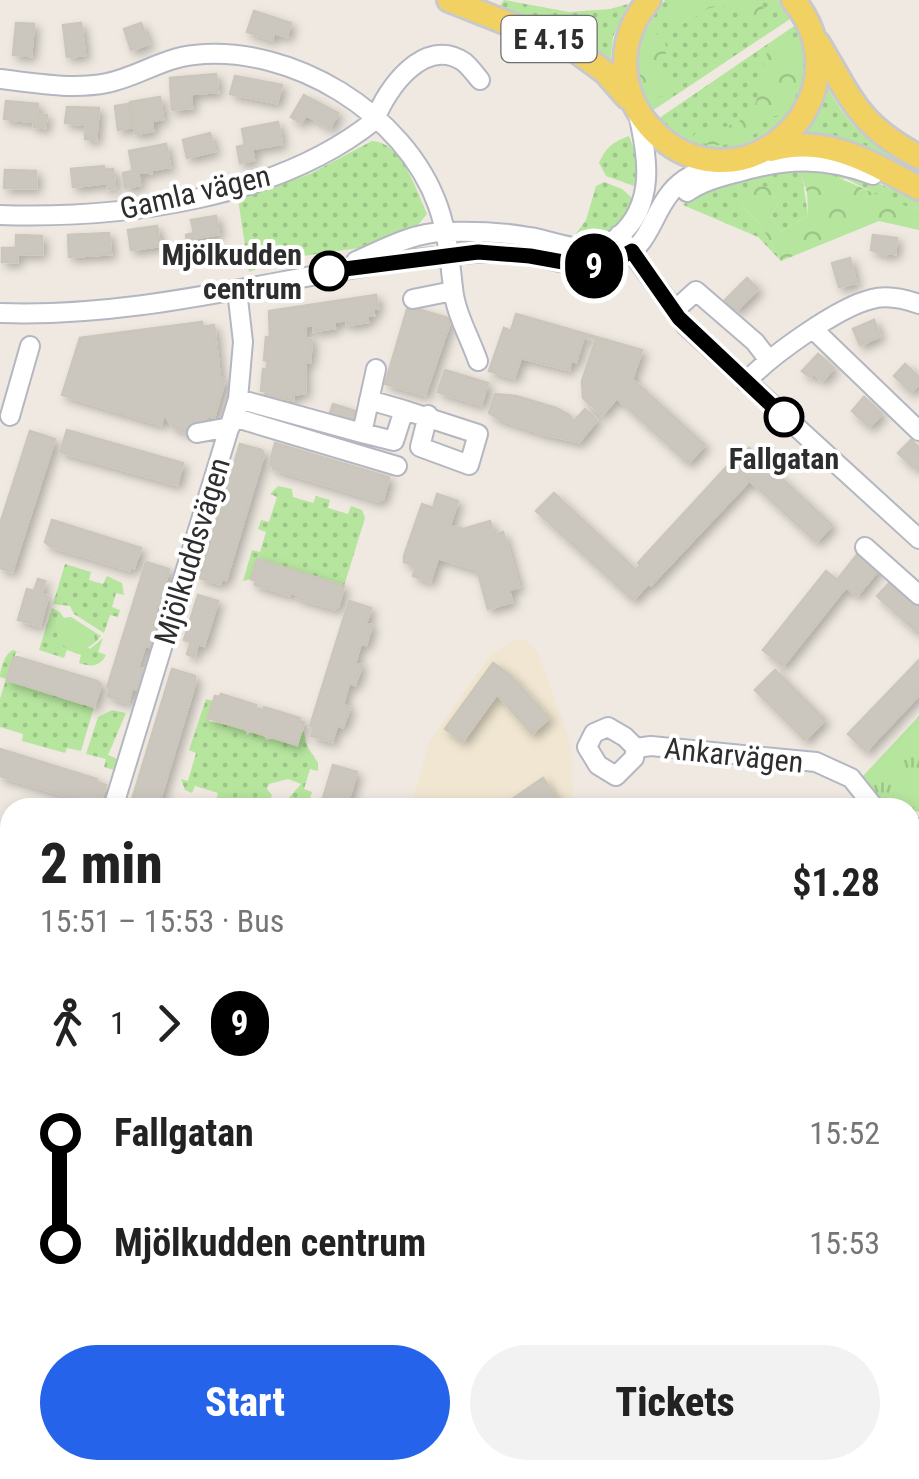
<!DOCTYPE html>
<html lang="en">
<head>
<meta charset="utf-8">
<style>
  :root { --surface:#fff; --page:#f2f2f2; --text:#222; --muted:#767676; --accent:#2563eb }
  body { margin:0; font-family:"Roboto Condensed",sans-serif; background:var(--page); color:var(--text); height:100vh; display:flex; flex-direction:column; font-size:38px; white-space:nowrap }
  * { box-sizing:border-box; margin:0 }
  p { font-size:32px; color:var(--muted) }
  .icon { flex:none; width:55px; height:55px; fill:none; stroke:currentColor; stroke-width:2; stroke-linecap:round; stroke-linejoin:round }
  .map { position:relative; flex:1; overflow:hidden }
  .drawer { position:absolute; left:0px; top:798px; width:920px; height:682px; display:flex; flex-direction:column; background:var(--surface); border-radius:30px 30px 0 0; box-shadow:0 5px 15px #0003 }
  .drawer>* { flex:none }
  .badge { padding:0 20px; border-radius:32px; font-size:35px; line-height:65px }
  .map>.badge { position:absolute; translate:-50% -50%; box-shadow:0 0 0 5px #fff }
  .legs { display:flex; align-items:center; gap:15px; height:110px; padding:0 40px; font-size:32px }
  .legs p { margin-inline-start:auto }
  .headline { display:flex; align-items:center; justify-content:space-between; height:170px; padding:0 40px }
  h1 { font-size:55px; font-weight:800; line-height:75px }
  .primary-button { display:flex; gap:20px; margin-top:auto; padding:20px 40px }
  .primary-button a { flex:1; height:115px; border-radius:60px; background:var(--accent); color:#fff; font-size:40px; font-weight:800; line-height:115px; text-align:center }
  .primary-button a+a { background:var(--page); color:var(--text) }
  ul { padding:0 40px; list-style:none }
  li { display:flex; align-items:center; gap:35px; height:110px; font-size:38px }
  li i { display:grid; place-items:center; width:15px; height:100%; margin:0 12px; background:currentColor }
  li i::after { content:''; width:25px; height:25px; margin:-12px; border:8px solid; border-radius:50%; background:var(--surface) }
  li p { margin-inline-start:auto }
  li:first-child i { background:linear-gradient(#0000 50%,currentColor 0) }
  li:last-child i { background:linear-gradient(currentColor 50%,#0000 0) }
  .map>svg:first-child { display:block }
  .education { fill:#f0e6d1 }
  .grass { fill:url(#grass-dots) }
  .forest { fill:url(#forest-crowns) }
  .park { fill:url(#park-tufts) }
  .building { fill:#cbc7bf; stroke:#cbc5ba; stroke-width:2.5; filter:url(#shadow) }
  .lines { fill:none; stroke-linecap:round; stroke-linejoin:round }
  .minor-casing { stroke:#b4b7c1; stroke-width:22 }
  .major-casing { stroke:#c9c9c9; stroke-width:28 }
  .minor { stroke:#fff; stroke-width:18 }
  .major { stroke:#f2d163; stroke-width:22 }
  .line-1-casing { stroke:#fff; stroke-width:22 }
  .line-1 { stroke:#000; stroke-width:15 }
  .stop-1-dot { fill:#fff; stroke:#000; stroke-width:5 }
  .labels { text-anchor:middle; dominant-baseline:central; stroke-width:8; stroke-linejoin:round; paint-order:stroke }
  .shield { fill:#fff; stroke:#6d6d6d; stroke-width:2.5 }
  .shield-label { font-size:28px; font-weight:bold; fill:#2e2e2e }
  .street-label { font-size:30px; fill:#2e2e2e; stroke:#fff }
  .stop-label { font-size:30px; font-weight:bold; fill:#2e2e2e; stroke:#fff; text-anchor:end }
</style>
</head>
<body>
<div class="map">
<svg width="919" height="1479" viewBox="0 0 919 1479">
  <defs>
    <pattern id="grass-dots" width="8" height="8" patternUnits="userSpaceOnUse" patternTransform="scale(2.5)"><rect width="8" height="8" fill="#b6e59e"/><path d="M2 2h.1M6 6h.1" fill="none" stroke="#9dc588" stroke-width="1.8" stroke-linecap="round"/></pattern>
    <pattern id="forest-crowns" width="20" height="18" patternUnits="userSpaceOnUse" patternTransform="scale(2.5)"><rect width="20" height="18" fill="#b6e59e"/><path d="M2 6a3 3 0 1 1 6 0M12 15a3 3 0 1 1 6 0" fill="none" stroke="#9dc588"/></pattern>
    <pattern id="park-tufts" width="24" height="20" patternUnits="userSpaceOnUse" patternTransform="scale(2.5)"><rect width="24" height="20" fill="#b6e59e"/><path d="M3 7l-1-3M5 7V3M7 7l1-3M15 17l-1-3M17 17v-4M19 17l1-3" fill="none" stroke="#9dc588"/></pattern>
    <filter id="shadow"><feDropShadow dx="4.5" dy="4.5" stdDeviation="5" flood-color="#0004"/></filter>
  </defs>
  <rect width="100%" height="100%" fill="#efe9e1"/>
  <path class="education" d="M515 639 526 641 538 653 567 733 572 757 573 807 410 808 430 740 491 654Z"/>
  <path class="grass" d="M504 0 569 12 610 9 628 4 613 37 610 63 587 45 500 6Z
    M665 0H778L793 17 649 113 636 86 638 38Z
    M797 24C803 40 809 54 807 71 799 127 732 166 680 141 671 137 662 127 655 121Z
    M823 79C851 132 867 142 919 168V173L843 138 799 132Z
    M629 136 637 157V187L606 176 599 163C606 147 613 142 629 136Z
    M372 141C402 142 416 190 427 214L417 226 366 247 282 259 249 272 238 199 310 174Z
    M787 166 861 176 919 201V210L890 202 847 179 802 175 808 215 781 232 770 217 781 199 740 203 762 227 781 261 758 237 683 205 693 195Z
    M604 182 622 189 632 198C621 227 605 241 574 236L586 220 596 186Z
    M278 486 292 489 293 497 313 503 316 496 330 500 328 508 348 514 351 506 362 510 365 518 344 586 258 559 251 579 243 581 252 550 260 552 266 532 258 529 261 520 269 522 277 497 270 494Z
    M65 564 91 572 89 580 103 584 107 576 122 583 124 595 116 593 112 607 120 610 118 617 110 615 104 633 74 614 70 606 53 604Z
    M52 608 60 612 56 624 90 649 103 638 98 652 106 655C100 667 91 667 79 663L81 655 67 650 64 658 39 650Z
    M13 650 21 653 16 652 8 680 94 707 81 751 67 748 65 753 22 741 23 734 0 727V699L6 679 0 677C0 669 5 653 13 650Z
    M206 699 213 701 209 721 245 729 247 735 253 731 263 734 266 740 304 732 307 746 318 763V771L310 769 304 789 312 792 307 807H272L282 806 301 784 288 779 269 784 267 789 272 795 268 808 236 807 216 801 218 793 195 786 192 793 185 790 181 779 188 781 196 753 189 750Z
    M112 710 126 713 108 755 120 760 117 771 104 767 106 759 86 754 98 717Z"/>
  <path class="forest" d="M674 0H760L768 19 760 24 742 9 730 11 722 5C716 7 710 7 705 10 692 17 687 31 670 19Z
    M650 28 665 42 667 51 662 59 663 70 658 74 659 78 673 79 678 83 672 93 652 100C627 83 639 50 650 28Z
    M795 41C806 61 803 96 784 112 779 116 768 118 760 120L758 132C739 145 713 150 693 139L694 134 718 125 725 127 739 122 749 107 753 109C764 87 758 65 772 44Z
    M815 169C851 181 883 200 919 210V230L879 221 781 261 762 227 740 203 755 186 776 187 781 199 770 217 781 232 808 215 807 192 801 175Z
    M525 1470H752L775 1479H628L614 1475 609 1479H523Z"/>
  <path class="park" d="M60 612 64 618 71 617 101 636C87 652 75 657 58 641L56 624Z
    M919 716V811L914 812 915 823 910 824V808L885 807 862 777Z"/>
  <path class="building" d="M254 11 291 23 287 37 274 33 272 40 247 32Z
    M16 23 34 24 31 56 13 55Z
    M81 23 85 55 67 57 63 25Z
    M141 23 149 44 131 50 124 29Z
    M216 74 218 92 191 94 192 108 172 110 170 78Z
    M235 76 282 85 277 103 230 94Z
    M304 95 338 113 330 128 306 115 301 123 291 117Z
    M160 97 163 119 152 121 153 131 135 134 130 102Z
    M6 101 38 104 37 114 47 115 45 128 34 127V122L4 119Z
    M129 104 132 127 118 130 115 106Z
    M67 107 99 108 96 140 85 139 86 125 65 123Z
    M278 122 282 144 252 149 254 160 240 163 237 147 245 145 242 129Z
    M210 133 215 151 187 158 183 140Z
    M166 144 170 167 151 170V173L138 172 140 185 125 188 123 173 133 171 129 151Z
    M104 166V170L113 169 115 188 108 189 107 183 73 187 71 169Z
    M5 170 36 171V188H4Z
    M216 216 219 234 196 238 197 245 188 247 186 235 194 233 191 220Z
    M157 226 160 246 131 250 128 230Z
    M109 233 111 254 69 257 68 235Z
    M16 235 42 236V254H17V262H2V248H16Z
    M873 235 897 238 895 254 887 253 886 255 871 250Z
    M850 258 856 283 839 287 832 263Z
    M747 278 758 289 736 311 725 300Z
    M376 295 378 308 373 309 374 315 367 316 368 322 347 325V320L334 322 335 328 314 331 313 325 306 326 305 339H312L310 362H305V393L293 395V400L265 395 266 391H261L263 369H267L268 361 264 360 266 337H270L269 311Z
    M408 306 451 319 425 395 385 384Z
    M516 314 642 350 632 379 705 445 688 463 617 398 602 415 583 398 582 381 596 339 584 336 576 362 571 361 569 370 521 358 514 378 489 371 504 328 511 331Z
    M874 320 880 336 860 345 853 329Z
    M202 322 203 327 214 325 220 378 225 380 214 418 209 416 201 427 184 432 173 427 164 414 161 425 62 395 80 338Z
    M818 354 834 368 822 381 814 373 810 377 802 371Z
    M905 364 919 377V384L911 392 894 376Z
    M445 370 488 383 481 405 438 392Z
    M495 394 516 396 556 408 569 415 573 422 585 409 597 420 579 442 544 434 499 419 489 413Z
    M864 397 882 414 869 427 852 411Z
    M333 404 358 412 354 423 329 416Z
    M67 430 183 463 177 485 60 452Z
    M30 431 55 439 12 572 0 568V524Z
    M911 440 919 448V464L915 469 898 453Z
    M275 443 389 477 383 499 378 501 273 469 274 466 269 465Z
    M240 444 262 450 264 454 226 580 222 579 220 584 199 578Z
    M749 448 832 525 816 542 733 465Z
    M730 463 749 481 651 585 649 583 633 600 536 511 554 493 636 570 640 565 638 563Z
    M437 494 458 501 450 525 467 530 466 528 490 521 494 535 503 532 519 587 509 590 512 602 488 609 477 570 438 558 430 582 413 576 416 566 404 562V556L422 504 433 508Z
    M52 520 141 548 134 568 129 567V570L50 546 45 542Z
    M859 552 880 568 857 596 846 587 783 666 763 650 826 571 837 580Z
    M257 559 344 586 338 607 334 609 297 598 298 595 290 592 289 595 255 585 256 581 251 579Z
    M146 562 169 569 165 584 169 586 163 605 158 604 151 626 157 627 151 647 145 646 138 668 144 669 138 690 132 688 128 703 107 696 110 689 107 688Z
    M38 579 45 581 41 594 48 596 40 626 18 620 27 589 34 591Z
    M893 579 919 602V634L877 596Z
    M198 595 218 601 204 646 198 644 194 657 187 654 191 642 184 640Z
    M349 601 371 608 366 623 372 625 366 645 361 643 355 663 362 665 355 685 349 683 343 705 350 707 343 727 337 726 332 742 311 736 314 727 310 726Z
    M17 657 97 681 101 684 94 707 7 680 13 659Z
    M919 660V695L866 751 848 734Z
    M493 663 510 675 549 718 532 734 497 694 463 741 445 729Z
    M172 669 195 676V684L159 803 156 802 154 808H145L131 803Z
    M775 670 825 720 805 740 755 690Z
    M221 694 256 705 255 708 263 710 264 707 300 718 299 721 304 722 297 745 208 718 215 696 220 697Z
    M0 749 97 779 96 782 106 785 99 806 0 776Z
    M333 765 357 772 346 808H320Z
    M543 778 562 808H499Z"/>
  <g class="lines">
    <defs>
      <path id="minor" d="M0 79C34 83 73 90 107 83 137 77 163 58 194 55 291 44 405 113 438 206 447 231 450 261 453 288 455 312 470 338 478 361
        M375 120C386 89 425 35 464 62 470 67 475 74 480 80
        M687 192C703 181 720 177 739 172 787 158 825 157 873 175
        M0 215C123 219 277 199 375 120
        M619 235 686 326 919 539
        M356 261C384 249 412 233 443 232 471 231 502 232 529 237 549 240 569 249 590 249 600 248 609 244 618 237 656 205 648 157 638 114
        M413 299 453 291
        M674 311 696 291 755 342 768 359
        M0 313C161 319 314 265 474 253 494 252 514 253 534 256 559 261 584 271 609 263 651 250 648 220 671 192 684 176 704 168 723 163
        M814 330 919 431
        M746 382C770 356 838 307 872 299 887 295 905 299 919 304
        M238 399 362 433 376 369
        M404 410 478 434 469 465 420 447 428 415
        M10 416 30 346
        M233 417 397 466
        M197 433 230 427
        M362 433 394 441 404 410 369 400
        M865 547 919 595
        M636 748 634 758 616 776 598 765 587 747 594 733 608 727 625 737 636 748 651 746 816 762 851 778 875 808
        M113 808 238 399 243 342 237 290
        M910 830 919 828
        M910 924 919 958
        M910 1064 919 1061
        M0 1096 10 1098
        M0 1272H10
        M0 1448 10 1460
        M18 1470 25 1479"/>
      <path id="major" d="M449 0 575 50 605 72 627 97
        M649 0C573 93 695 214 784 136 799 123 810 105 815 85 822 55 813 23 793 0
        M818 43C852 99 857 124 919 157
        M771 150C827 134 871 163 919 188"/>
    </defs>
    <use href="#minor" class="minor-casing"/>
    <use href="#major" class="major-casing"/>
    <use href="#minor" class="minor"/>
    <use href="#major" class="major"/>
  </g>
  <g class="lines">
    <defs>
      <path id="line-1" d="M329 271 478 252 530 256 591 267 612 262 632 251 679 318 784 417"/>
    </defs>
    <use href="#line-1" class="line-1-casing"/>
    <use href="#line-1" class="line-1"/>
  </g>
  <g class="stop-1-dot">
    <circle cx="329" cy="271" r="18"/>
    <circle cx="784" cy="417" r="18"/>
  </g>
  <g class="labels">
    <rect class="shield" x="501.5" y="16" width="95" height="46" rx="8"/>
    <g class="shield-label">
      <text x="549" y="39">E 4.15</text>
    </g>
    <g class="street-label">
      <text transform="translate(195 192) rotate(-13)">Gamla vägen</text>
      <text transform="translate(192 551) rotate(-73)">Mjölkuddsvägen</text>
      <text transform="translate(734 755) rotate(6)">Ankarvägen</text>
    </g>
    <g class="stop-label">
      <text x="302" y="254">Mjölkudden<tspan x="302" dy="34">centrum</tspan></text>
      <text x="784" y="458" text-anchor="middle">Fallgatan</text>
    </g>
  </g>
</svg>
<b class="badge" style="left:594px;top:266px;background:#000;color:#fff">9</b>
<section class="drawer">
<div class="headline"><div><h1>2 min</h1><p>15:51 – 15:53 · Bus</p></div><b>$1.28</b></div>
<div class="legs"><svg class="icon" aria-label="walk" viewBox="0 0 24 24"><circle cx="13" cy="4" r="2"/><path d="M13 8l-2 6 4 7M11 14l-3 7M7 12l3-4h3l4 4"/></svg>1<svg class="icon" aria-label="forward" viewBox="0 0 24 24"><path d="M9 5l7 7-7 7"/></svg><b class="badge" style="background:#000;color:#fff">9</b></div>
<ul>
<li><i style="color:#000"></i><b>Fallgatan</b><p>15:52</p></li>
<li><i style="color:#000"></i><b>Mjölkudden centrum</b><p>15:53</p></li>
</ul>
<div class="primary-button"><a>Start</a><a>Tickets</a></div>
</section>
</div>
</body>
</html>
